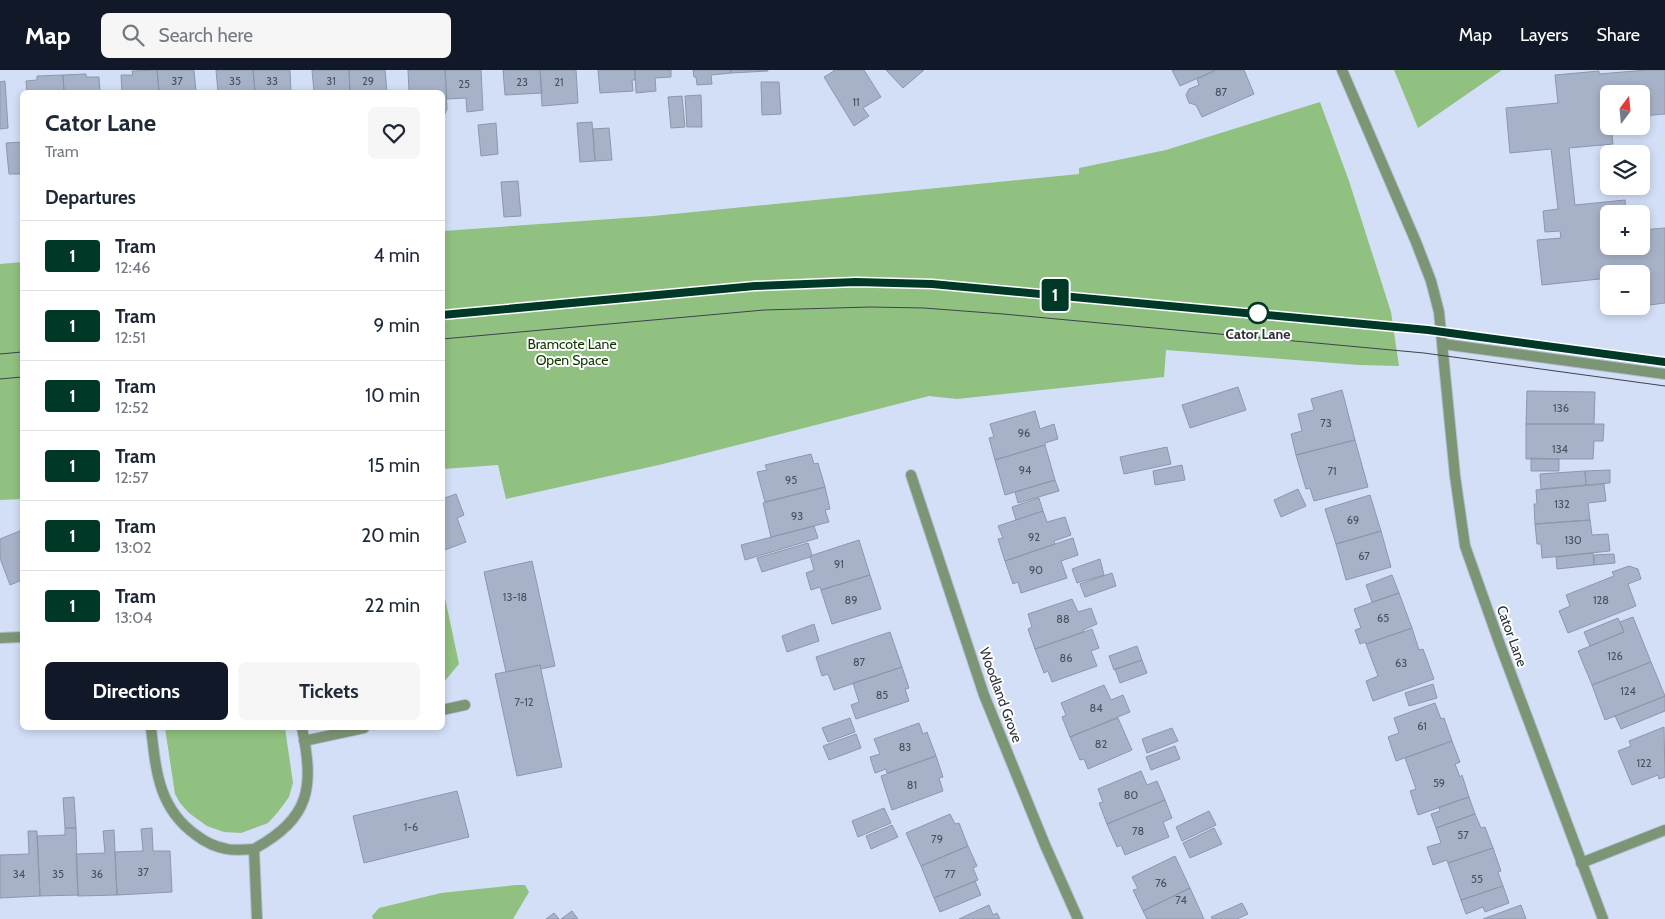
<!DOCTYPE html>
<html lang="en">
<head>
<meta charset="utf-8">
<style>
  :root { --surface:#fff; --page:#f6f6f7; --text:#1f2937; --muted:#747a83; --line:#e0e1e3; --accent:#111827 }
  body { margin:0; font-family:Cabin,sans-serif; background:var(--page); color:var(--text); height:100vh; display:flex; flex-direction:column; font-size:19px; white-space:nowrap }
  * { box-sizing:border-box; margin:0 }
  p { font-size:16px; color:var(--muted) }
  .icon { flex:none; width:28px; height:28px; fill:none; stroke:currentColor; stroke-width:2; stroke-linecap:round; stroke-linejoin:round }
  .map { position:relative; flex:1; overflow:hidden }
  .sheet { position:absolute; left:20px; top:20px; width:425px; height:640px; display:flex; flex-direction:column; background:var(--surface); border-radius:8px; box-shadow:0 2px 8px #0003 }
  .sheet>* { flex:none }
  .badge { padding:0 10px; border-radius:4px; font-size:18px; line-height:32px }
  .needle { width:32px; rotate:16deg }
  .tools { position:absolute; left:1600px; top:15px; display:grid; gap:10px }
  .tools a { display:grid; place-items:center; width:50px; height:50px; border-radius:8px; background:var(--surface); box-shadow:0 2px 8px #0003; font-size:25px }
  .map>.badge { position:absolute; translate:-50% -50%; box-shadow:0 0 0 2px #fff }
  h2 { padding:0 25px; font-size:19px; line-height:45px }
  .round { display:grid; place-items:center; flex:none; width:52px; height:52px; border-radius:8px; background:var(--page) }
  .summary { display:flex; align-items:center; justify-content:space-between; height:85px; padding:0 25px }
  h1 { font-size:24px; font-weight:800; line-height:38px }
  .button { display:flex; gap:10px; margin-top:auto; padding:10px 25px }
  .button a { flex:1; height:58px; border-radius:8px; background:var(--accent); color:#fff; font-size:20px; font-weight:800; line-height:58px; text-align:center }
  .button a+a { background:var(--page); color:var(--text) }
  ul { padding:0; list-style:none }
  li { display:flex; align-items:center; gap:15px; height:70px; padding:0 25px; border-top:1px solid var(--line) }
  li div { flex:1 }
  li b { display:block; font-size:19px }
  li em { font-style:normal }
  li .badge { min-width:55px; font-weight:700; text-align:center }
  header { display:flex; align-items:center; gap:30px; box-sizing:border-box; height:70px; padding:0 25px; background:var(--accent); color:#fff }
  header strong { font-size:24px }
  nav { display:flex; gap:28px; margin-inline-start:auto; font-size:18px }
  .search { width:350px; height:45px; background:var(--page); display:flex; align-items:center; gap:12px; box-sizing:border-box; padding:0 18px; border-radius:8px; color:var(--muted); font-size:19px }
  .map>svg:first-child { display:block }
  .green { fill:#90c180 }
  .building { fill:#a7b2c9; stroke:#8c97ad }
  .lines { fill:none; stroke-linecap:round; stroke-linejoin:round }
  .service-casing { stroke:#b2bcd1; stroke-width:12 }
  .minor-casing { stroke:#b2bcd1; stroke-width:12 }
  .tertiary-casing { stroke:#b2bcd1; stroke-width:12 }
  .service { stroke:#7c9574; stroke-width:10 }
  .minor { stroke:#7c9574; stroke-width:10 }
  .tertiary { stroke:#7c9574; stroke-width:10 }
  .tram { stroke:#3d424d; stroke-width:1 }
  .line-casing { stroke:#fff; stroke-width:11 }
  .line { stroke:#003828; stroke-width:8 }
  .stop-dot { fill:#fff; stroke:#003828; stroke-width:2.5 }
  .labels { text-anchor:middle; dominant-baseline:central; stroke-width:4; stroke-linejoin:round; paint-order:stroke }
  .number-label { font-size:11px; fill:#4b505d }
  .stop-label { font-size:14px; font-weight:bold; fill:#2c3039; stroke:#fff }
  .park-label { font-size:14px; fill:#113700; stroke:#fff }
  .street-label { font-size:14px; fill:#2c3039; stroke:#fff }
</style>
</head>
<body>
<header>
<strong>Map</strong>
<div class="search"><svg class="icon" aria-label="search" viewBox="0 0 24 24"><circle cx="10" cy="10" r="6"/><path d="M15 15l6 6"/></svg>Search here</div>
<nav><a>Map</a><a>Layers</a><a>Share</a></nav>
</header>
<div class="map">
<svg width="1665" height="849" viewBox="0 0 1665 849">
  <rect width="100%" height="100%" fill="#d3dff7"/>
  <path class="green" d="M1394 0H1502L1418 58Z
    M1320 32 1349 111 1391 242 1399 296 1359 295 1166 280 1164 307 957 329 929 326 663 394 506 429 498 395 443 399V161L653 146 1079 104V98L1166 80Z
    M22 192V429L0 430V194Z
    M443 528H445L459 594 443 613Z
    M165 658H285L293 713 289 727 278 742 268 753 241 763 224 762 207 756 189 743 180 733 175 724Z
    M516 815H525L529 822 513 849H373L372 846 379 838 441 823Z"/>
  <path class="building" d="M157 0H194L196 22H159Z
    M157 0 159 22H122L121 5H133L132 1Z
    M216 0H253L255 22H218Z
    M253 0H290L291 22H255Z
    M312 0H349L350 22H314Z
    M349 0H385L387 22H350Z
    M408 0H445L447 39 443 48 442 22H409Z
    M445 0H481L483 40 467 42 466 28 447 29Z
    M503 0H540L542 23 505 25Z
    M540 0H576L578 33 542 36Z
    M598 0H635V10H632L633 21 600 23Z
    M635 0H671V7L655 8 656 21 636 23Z
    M693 0H731V3L711 5 712 14 697 15 696 7H694Z
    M731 0H768V1L731 3Z
    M833 0H864L881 27 863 38 869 46 854 56 824 7 834 1Z
    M886 0H924L903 18Z
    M1172 0H1216L1180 16Z
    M1216 0H1244L1254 24 1202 47 1196 35 1189 33 1186 25 1189 19 1199 15 1197 9Z
    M1646 0H1665V44L1641 46V24H1609V56H1611L1613 74 1569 78 1575 135 1625 130 1626 144H1609V176H1641V160L1665 158V233L1641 236V204H1609V208L1542 215 1537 170 1561 168 1560 161 1545 162 1543 141 1558 139 1551 79 1510 83 1506 38 1558 33 1555 5 1599 1V4Z
    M86 4V7H99L100 22H64L63 5Z
    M63 5 64 22H27L26 11 37 10V6Z
    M5 11 8 58 0 59V12Z
    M761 12H779L781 44 762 45Z
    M701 25 702 57H687L685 26Z
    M682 26 685 57 671 58 668 27Z
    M592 52 595 91 580 92 577 53Z
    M496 53 498 84 481 86 478 55Z
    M609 58 612 90 595 91 593 59Z
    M22 72V104H9L6 73Z
    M518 111 521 146 504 147 501 112Z
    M1238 317 1246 340 1190 358 1182 335Z
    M1342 320 1355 370 1296 385 1291 364 1302 361 1298 344 1314 340 1311 329Z
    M1527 321 1595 322 1594 354H1526Z
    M1035 341 1040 359 1054 354 1058 369 1045 373V375L995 390 989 368 994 367 990 354Z
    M1526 354H1604L1603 371H1594L1593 389H1526Z
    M1355 370 1368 417 1314 431 1310 418 1306 419 1296 385Z
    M1045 375 1055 410 1005 425 995 390Z
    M1167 377 1171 394 1124 404 1120 387Z
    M811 384 814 394 818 393 825 417 765 432 757 402 767 400 765 395Z
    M1531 388 1559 389V401H1531Z
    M1182 395 1185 410 1155 415 1153 401Z
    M1610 400V413L1586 415 1585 401Z
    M1585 401 1586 415 1541 419 1540 404Z
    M1055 410 1059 421 1018 433 1015 422Z
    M1604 414 1606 431 1588 433 1590 450 1535 454 1534 434H1537L1536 420Z
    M825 417 830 439 825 440 829 452 771 467 763 433Z
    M1298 419 1306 436 1281 447 1274 430Z
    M456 424 464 445 457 448 466 472 442 481V429Z
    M1370 425 1381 461 1336 474 1325 439Z
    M1039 428 1043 441 1016 450 1012 437Z
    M1043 441 1047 452 1065 447 1071 465 1054 471 1055 474 1005 491 998 469 1003 468 998 456Z
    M1590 450 1592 465 1608 464 1610 481 1542 488 1541 474H1537L1535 454Z
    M814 456 818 468 745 490 741 475Z
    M22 460V510L10 515 0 488V469Z
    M1381 461 1391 497 1346 510 1336 474Z
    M1073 468 1078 485 1061 491 1067 508 1021 523 1018 512 1013 514 1005 491Z
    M859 470 870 505 821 520 820 517 811 520 806 503 814 500 810 486Z
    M808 473 812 485 810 487 762 502 757 488Z
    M1593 483 1594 495 1557 499 1556 487Z
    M1614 484 1615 493 1594 495V485Z
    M1100 489 1104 505 1077 513 1072 499Z
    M532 491 555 596 541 599 540 595 506 602 484 502Z
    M1629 496 1638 499 1641 509 1628 514 1636 536 1568 563 1559 541 1570 536 1566 525 1614 506 1612 502Z
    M1112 503 1116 516 1085 527 1080 514Z
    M870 505 881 539 832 554 821 520Z
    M1392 505 1399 523 1372 532 1366 515Z
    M1399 523 1412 558 1366 574 1365 572 1360 574 1355 560 1361 558 1354 539Z
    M1072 529 1078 542 1091 538 1097 554 1083 560 1084 562 1035 579 1028 559 1032 557 1028 544Z
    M1633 547 1651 592 1592 615 1578 581 1624 562 1620 552Z
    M1618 548 1624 562 1590 576 1584 562Z
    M814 554 819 571 787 582 782 566Z
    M1412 558 1419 580 1423 579 1434 609 1373 631 1366 611 1378 606 1366 574Z
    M1092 559 1099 578 1091 581 1097 596 1052 612 1048 601 1044 603 1035 579Z
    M890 562 902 597 834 620 828 604 822 606 816 587Z
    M1137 576 1142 590 1114 600 1109 586Z
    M1142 590 1147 603 1120 613 1115 599Z
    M1651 592 1665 626 1605 650 1592 615Z
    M540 595 562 697 517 706 495 604Z
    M902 597 909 618 905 619 909 631 856 649 851 635 859 632 853 613Z
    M1433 614 1437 628 1409 636 1405 623Z
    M1104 615 1111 630 1123 625 1130 642 1070 667 1062 647 1066 645 1061 633Z
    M1665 626V641L1621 659 1615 646Z
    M1435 633 1441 649 1444 648 1452 671 1396 691 1388 667 1399 663 1394 648Z
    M850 648 855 662 828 672 822 658Z
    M1118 648 1132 680 1088 699 1084 689 1080 690 1070 667Z
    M919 653 923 664 927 662 936 686 887 703 886 699 875 703 870 687 880 684 874 669Z
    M1664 657 1665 707 1659 709 1658 705 1632 715 1618 681 1631 676 1629 671Z
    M1172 658 1178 671 1147 683 1142 669Z
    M856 664 861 678 829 690 823 676Z
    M1452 671 1460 692 1455 694 1460 707 1462 705 1469 727 1418 745 1410 721 1416 719 1405 688Z
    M1175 676 1180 689 1151 700 1146 687Z
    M936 686 943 707 939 708 943 721 892 740 881 706Z
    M1141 701 1147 715 1157 711 1165 730 1107 754 1099 733 1103 732 1098 719Z
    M457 721 469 767 364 793 353 746Z
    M74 727 76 758H65L63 728Z
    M1469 727 1475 744 1436 758 1431 744 1440 741 1439 737Z
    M1165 730 1172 748 1163 752 1169 767 1125 785 1121 775 1117 777 1107 754Z
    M884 738 891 753 858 767 852 751Z
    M1209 741 1216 755 1182 771 1176 757Z
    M950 744 955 754 959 753 968 776 921 796 906 763Z
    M1475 744 1481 758 1485 757 1493 778 1448 793 1447 790 1433 795 1427 777 1441 773 1436 758Z
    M892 755 898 767 871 779 866 766Z
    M65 758H76L78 825 40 826 37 766 65 765Z
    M152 758 153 781H170L172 822 117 825 115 782 143 781 141 759Z
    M1214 758 1222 774 1190 788 1183 773Z
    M114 760 117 825 78 826 76 784 105 783 103 761Z
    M28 761H37L40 826 0 828V785L29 784Z
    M968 776 977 796 973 798 978 810 934 828 921 796Z
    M1493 778 1501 801 1498 802 1503 816 1461 830 1448 793Z
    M1175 786 1190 818 1143 841 1133 820 1138 819 1132 807Z
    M975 811 981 825 940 842 934 828Z
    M1503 816 1509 833 1485 842 1483 837 1466 844 1461 830Z
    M1190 818 1204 849H1147L1143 841Z
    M1242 833 1248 844 1237 849H1212L1211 847Z
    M989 835 993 845 997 843 1000 849H959Z
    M1521 835 1526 849H1483Z
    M572 841 578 849H561Z
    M554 843 559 849H546Z"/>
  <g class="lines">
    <defs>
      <path id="service" d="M1443 274 1665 304"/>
      <path id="minor" d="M911 405 984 625 1045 775 1078 849
        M0 568 22 567
        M442 640 465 635
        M151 658C156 700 158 738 196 765 205 772 215 777 227 779 235 781 246 779 254 779L257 849
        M304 671 364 658
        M254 779C311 748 314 717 302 658
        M1581 793 1665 760"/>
      <path id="tertiary" d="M1342 0 1416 172 1431 211 1439 242 1455 406 1465 476 1499 572 1603 849"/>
    </defs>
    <use href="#service" class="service-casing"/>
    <use href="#minor" class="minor-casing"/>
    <use href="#tertiary" class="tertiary-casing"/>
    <use href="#service" class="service"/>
    <use href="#minor" class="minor"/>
    <use href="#tertiary" class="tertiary"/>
    <path class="tram" d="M442 245 755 216 856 212 932 214 1428 259 1665 292
      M442 269 764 240 870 237 924 238 1003 244 1424 283 1665 316
      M0 284 22 282
      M0 309 22 307"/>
  </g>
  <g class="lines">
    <defs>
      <path id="line" d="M442 245 755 216 856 212 932 214 1428 260 1665 292"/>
    </defs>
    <use href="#line" class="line-casing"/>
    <use href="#line" class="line"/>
  </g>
  <circle class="stop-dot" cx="1258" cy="243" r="10"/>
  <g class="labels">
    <g class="number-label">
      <text x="177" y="11">37</text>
      <text x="235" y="11">35</text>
      <text x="272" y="11">33</text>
      <text x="331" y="11">31</text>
      <text x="368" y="11">29</text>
      <text x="522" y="12">23</text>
      <text x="559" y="12">21</text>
      <text x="464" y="14">25</text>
      <text x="1221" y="22">87</text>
      <text x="856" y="32">11</text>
      <text x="1561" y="338">136</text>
      <text x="1326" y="353">73</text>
      <text x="1024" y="363">96</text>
      <text x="1560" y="379">134</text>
      <text x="1025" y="400">94</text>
      <text x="1332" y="401">71</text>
      <text x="791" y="410">95</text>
      <text x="1562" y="434">132</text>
      <text x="797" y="446">93</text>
      <text x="1353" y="450">69</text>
      <text x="1034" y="467">92</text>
      <text x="1573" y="470">130</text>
      <text x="1364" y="486">67</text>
      <text x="839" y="494">91</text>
      <text x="1036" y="500">90</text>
      <text x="515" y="527">13-18</text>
      <text x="851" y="530">89</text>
      <text x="1601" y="530">128</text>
      <text x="1383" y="548">65</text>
      <text x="1063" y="549">88</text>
      <text x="1615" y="586">126</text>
      <text x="1066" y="588">86</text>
      <text x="859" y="592">87</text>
      <text x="1401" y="593">63</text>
      <text x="1628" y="621">124</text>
      <text x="882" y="625">85</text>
      <text x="524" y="632">7-12</text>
      <text x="1096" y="638">84</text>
      <text x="1422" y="656">61</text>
      <text x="1101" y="674">82</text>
      <text x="905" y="677">83</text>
      <text x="1644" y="693">122</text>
      <text x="1439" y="713">59</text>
      <text x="912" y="715">81</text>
      <text x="1131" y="725">80</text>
      <text x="411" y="757">1-6</text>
      <text x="1138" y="761">78</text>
      <text x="1463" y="765">57</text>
      <text x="937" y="769">79</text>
      <text x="143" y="802">37</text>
      <text x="19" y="804">34</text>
      <text x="58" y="804">35</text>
      <text x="97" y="804">36</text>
      <text x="950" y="804">77</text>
      <text x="1477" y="809">55</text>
      <text x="1161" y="813">76</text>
      <text x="1181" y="830">74</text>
    </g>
    <g class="stop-label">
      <text x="1258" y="264">Cator Lane</text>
    </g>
    <g class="park-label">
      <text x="572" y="274">Bramcote Lane<tspan x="572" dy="16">Open Space</tspan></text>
    </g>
    <g class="street-label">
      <text transform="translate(1512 566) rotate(70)">Cator Lane</text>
      <text transform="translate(1001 625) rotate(70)">Woodland Grove</text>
    </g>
  </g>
</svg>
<div class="tools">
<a><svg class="needle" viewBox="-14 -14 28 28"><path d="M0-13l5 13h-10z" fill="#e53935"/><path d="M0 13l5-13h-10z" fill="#747a83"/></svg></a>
<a><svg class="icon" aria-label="layers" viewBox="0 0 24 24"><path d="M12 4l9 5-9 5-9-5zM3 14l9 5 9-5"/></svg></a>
<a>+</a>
<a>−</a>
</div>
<b class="badge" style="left:1055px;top:225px;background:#003828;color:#fff">1</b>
<section class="sheet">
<div class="summary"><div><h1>Cator Lane</h1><p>Tram</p></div><a class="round"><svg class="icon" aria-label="heart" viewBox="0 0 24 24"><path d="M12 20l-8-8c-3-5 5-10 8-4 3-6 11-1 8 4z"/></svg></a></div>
<h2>Departures</h2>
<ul>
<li><span class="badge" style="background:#003828;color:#fff">1</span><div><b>Tram</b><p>12:46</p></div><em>4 min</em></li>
<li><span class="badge" style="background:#003828;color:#fff">1</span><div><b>Tram</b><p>12:51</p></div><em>9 min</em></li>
<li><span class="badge" style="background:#003828;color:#fff">1</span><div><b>Tram</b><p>12:52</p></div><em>10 min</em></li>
<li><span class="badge" style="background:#003828;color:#fff">1</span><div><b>Tram</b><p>12:57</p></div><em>15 min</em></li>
<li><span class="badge" style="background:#003828;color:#fff">1</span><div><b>Tram</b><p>13:02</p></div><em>20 min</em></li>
<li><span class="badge" style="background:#003828;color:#fff">1</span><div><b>Tram</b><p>13:04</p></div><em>22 min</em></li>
</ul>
<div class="button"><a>Directions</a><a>Tickets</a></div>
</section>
</div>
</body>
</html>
